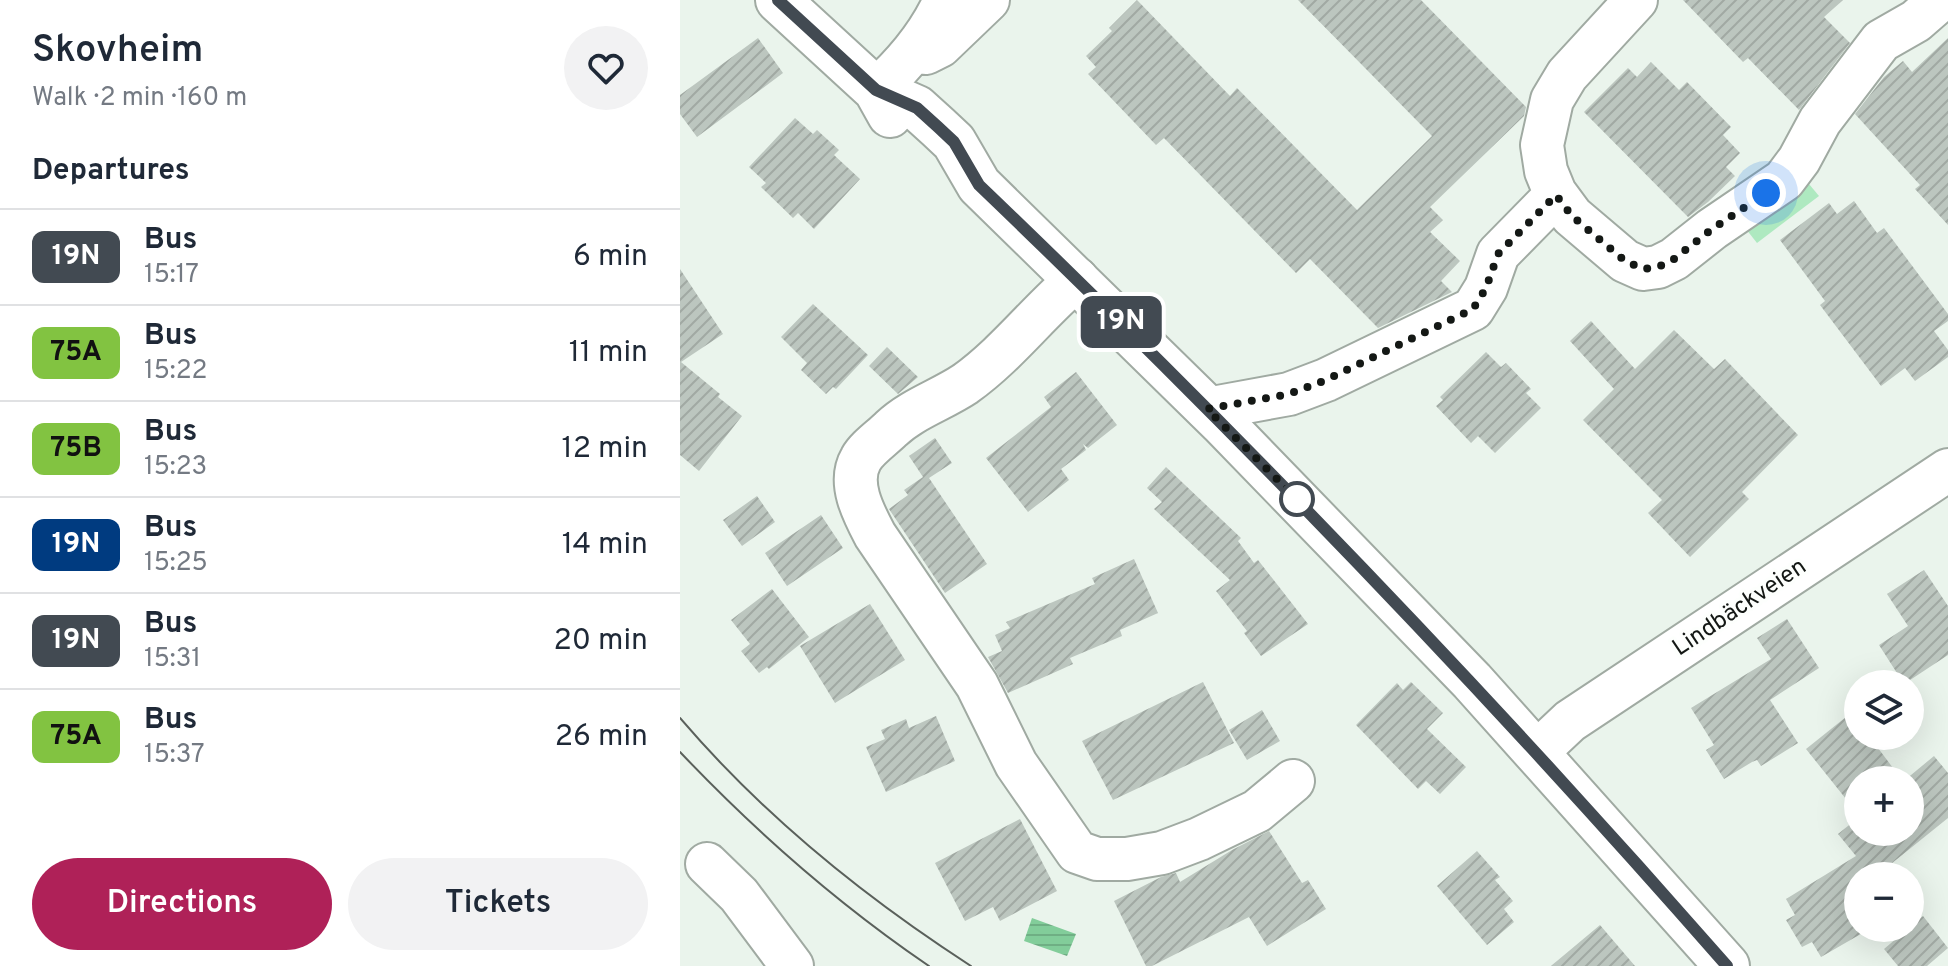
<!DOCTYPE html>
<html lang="en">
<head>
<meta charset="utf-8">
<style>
  :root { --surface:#fff; --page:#f2f2f3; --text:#1f2937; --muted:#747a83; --line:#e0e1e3; --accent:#af2158 }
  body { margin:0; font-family:Overpass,sans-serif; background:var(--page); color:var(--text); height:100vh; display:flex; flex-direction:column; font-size:30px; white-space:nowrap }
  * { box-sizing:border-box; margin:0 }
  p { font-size:26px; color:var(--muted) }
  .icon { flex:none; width:44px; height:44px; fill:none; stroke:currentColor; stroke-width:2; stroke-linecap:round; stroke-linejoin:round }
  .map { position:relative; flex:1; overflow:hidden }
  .panel { display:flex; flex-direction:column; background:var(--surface); width:680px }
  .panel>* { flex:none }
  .badge { padding:0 16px; border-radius:12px; font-size:28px; line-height:52px }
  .fabs { position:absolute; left:1164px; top:670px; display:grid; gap:16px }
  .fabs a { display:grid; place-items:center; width:80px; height:80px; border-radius:50%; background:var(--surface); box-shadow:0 8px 32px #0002; font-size:40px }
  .you { position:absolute; width:40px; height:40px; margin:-20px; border:6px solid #fff; border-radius:50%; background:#1a73e8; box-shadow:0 0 0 12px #1a73e833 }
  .map>.badge { position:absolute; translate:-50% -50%; box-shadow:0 0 0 4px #fff }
  h2 { padding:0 32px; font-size:30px; line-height:72px }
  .round { display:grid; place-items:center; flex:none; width:84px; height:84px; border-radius:42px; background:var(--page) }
  .headline { display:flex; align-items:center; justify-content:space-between; height:136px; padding:0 32px }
  h1 { font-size:38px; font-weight:600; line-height:60px }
  .primary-button { display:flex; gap:16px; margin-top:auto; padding:16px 32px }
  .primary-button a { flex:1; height:92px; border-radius:48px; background:var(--accent); color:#fff; font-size:32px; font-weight:600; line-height:92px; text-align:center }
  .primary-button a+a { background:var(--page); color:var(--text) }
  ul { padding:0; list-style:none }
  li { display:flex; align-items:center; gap:24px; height:96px; padding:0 32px; border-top:2px solid var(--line) }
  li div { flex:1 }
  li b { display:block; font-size:30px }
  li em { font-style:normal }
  li .badge { min-width:88px; font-weight:700; text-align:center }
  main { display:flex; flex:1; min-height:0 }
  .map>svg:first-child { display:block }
  .green { fill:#aee9c0 }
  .water { fill:url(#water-rules) }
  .building { fill:url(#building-hatch) }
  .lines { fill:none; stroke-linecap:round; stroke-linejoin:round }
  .minor-casing { stroke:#a0aaa2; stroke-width:46 }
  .major-casing { stroke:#a0aaa2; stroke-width:48 }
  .minor { stroke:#fff; stroke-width:42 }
  .major { stroke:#fff; stroke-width:44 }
  .tram { stroke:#5a605b; stroke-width:2 }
  .line-casing { stroke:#fff; stroke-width:18 }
  .line { stroke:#424a52; stroke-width:12 }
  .walk { stroke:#141815; stroke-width:8; stroke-dasharray:0 14.4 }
  .stop-dot { fill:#fff; stroke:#424a52; stroke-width:4 }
  .labels { text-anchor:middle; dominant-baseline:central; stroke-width:7; stroke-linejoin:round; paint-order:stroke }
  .street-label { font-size:24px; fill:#141815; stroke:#fdfffd }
</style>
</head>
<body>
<main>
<section class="panel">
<div class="headline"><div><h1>Skovheim</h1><p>Walk · 2 min · 160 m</p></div><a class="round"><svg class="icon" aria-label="heart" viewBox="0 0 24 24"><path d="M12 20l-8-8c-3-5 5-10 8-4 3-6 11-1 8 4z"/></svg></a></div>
<h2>Departures</h2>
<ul>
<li><span class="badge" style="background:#424a52;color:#fff">19N</span><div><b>Bus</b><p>15:17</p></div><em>6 min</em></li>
<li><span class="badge" style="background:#82c341;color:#111">75A</span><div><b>Bus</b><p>15:22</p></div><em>11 min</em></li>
<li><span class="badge" style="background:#82c341;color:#111">75B</span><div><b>Bus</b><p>15:23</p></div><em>12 min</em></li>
<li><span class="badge" style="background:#003b80;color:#fff">19N</span><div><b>Bus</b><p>15:25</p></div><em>14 min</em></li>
<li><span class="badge" style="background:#424a52;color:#fff">19N</span><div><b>Bus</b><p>15:31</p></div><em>20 min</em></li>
<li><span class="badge" style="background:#82c341;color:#111">75A</span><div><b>Bus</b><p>15:37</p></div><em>26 min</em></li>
</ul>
<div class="primary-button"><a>Directions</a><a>Tickets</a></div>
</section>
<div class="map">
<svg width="1268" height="966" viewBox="0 0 1268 966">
  <defs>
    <pattern id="water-rules" width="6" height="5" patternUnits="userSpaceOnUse" patternTransform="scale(2)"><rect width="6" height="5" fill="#82cd9a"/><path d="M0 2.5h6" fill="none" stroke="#6faf84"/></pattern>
    <pattern id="building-hatch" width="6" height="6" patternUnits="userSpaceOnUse" patternTransform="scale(2)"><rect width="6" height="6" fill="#bcc6bf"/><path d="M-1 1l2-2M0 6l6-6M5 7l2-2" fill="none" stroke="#a1a9a3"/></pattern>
  </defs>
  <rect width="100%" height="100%" fill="#eaf4ec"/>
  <path class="green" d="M1124 178 1139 196 1077 243 1062 224Z"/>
  <path class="water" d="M352 918 396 934 387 956 344 941Z"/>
  <path class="building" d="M457 0 550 96 557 88 677 210 752 136 618 0H741L846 107 844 116 750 207 763 220 750 232 780 261 761 281 772 292 698 328 630 259 616 273 484 138 476 145 408 74 416 67 406 56 432 31 429 28Z
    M1003 0H1163L1144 17 1170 43 1119 110 1068 58 1063 62Z
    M78 38 103 73 17 137 0 114V95Z
    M1268 38V225L1235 189 1240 185 1175 114 1204 77 1223 61 1232 72Z
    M971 62 999 90 1007 82 1051 127 1043 135 1060 153 1046 167 1055 176 1028 202 1008 217 904 112 948 68 957 77Z
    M115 118 133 134 137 130 159 150 154 155 180 179 134 229 118 213 113 218 81 187 86 183 69 167Z
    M1174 201 1197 233 1204 228 1268 314V321L1254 331 1268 350V357L1235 381 1225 368 1201 386 1140 305 1145 301 1100 240 1149 203 1157 214Z
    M0 269 43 334 1 362 40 394 38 397 62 416 19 471 0 455Z
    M133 304 188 355 156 389 153 387 146 394 121 370 127 363 101 337Z
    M911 321 955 369 994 330 1034 369 1045 359 1118 435 1062 492 1069 499 1010 557 968 513 982 500 903 420 934 389 890 341Z
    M207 347 238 377 218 394 189 366Z
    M806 352 821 367 826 363 851 389 846 393 861 408 815 453 798 436 791 443 756 406 763 400 760 397Z
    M396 372 437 425 408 448 403 444 406 450 381 469 389 480 348 512 306 458 371 407 364 397Z
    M255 438 272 463 249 478 307 564 265 593 209 509 228 495 224 490 243 477 229 456Z
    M486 467 561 538 558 541 574 563 578 560 628 624 581 656 564 633 567 631 536 591 550 580 474 509 482 502 467 488Z
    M77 496 95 522 62 546 43 520Z
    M141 515 163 548 107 586 85 553Z
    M454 559 478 613 440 630 442 636 390 658 393 664 380 670 328 693 308 657 322 651 315 635 330 628 326 622 415 584 412 578Z
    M1244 570 1268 606V655L1224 684 1199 645 1228 626 1207 594Z
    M92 589 129 637 89 669 87 667 79 673 61 651 70 644 51 620Z
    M190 604 225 660 155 703 120 646Z
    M1107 619 1139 668 1090 700 1118 743 1081 766 1077 760 1072 762 1044 779 1026 750 1034 745 1011 708 1091 659 1077 638Z
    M523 682 554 743 433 800 402 741Z
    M731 682 763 713 747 729 786 767 760 794 746 781 738 789 676 725 717 683 723 690Z
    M582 710 600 741 567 760 549 730Z
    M1171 713 1178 722V736H1189L1222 780H1178V814L1126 749Z
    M256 716 275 761 206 792 186 747 205 739 201 730 226 719 229 728Z
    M1254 756 1268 773V818L1196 876H1178V928H1184L1186 931 1141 957 1132 942 1122 947 1106 920 1115 915 1106 899 1176 856 1158 834 1178 818V832H1230V780H1225Z
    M340 819 377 891 320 921 313 907 285 921 255 863Z
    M589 831 622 883 628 880 646 909 587 946 569 917 472 966H466L434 901 481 877 496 873 500 882 552 850Z
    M797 851 820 877 815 880 833 901 824 909 834 922 807 945 757 886Z
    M1243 916 1268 948 1247 966H1218L1204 949Z
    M920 925 955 966H871Z"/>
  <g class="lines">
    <defs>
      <path id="minor" d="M956 0 887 75 872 100 862 145 866 171 875 193 892 216 945 261 963 269 978 267 994 259 1032 229 1104 180 1119 160 1140 121 1201 41 1236 21 1260 0
        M246 53 260 46 308 0
        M196 90C225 64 249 36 265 0
        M397 279C358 312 327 354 285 384 261 400 232 409 211 429 202 438 187 448 181 459 167 483 184 514 195 535L297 685 336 764 397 852 417 859H447L482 853 519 839 577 811 613 781
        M527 409 609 394 646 380 793 309 806 288 818 254 876 195
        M857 752 890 721 1268 470
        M27 864 59 895 112 966"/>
      <path id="major" d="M98 0 196 90 210 115
        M196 90 237 108 258 127 274 142 299 185 542 423 792 681 1047 966"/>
    </defs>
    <use href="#minor" class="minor-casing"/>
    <use href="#major" class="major-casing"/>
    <use href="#minor" class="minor"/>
    <use href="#major" class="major"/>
    <path class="tram" d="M0 718C83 815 184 897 291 966
      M0 752C76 832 158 904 249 966"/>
  </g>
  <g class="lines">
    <defs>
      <path id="line" d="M98 0 196 90 237 108 258 127 274 142 299 185C560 435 809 694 1047 966"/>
    </defs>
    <use href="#line" class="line-casing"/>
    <use href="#line" class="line"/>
    <path class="walk" d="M617 499 527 409 609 394 646 380 793 309 806 288 818 254 876 195 892 216 945 261 963 269 978 267 994 259 1032 229 1086 193"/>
  </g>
  <circle class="stop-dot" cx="617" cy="499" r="16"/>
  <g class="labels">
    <g class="street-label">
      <text transform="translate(1060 608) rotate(-34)">Lindbäckveien</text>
    </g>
  </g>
</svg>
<div class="fabs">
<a><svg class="icon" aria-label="layers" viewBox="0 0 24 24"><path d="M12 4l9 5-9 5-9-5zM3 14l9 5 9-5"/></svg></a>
<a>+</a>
<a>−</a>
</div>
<div class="you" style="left:1086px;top:193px"></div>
<b class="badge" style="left:441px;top:322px;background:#424a52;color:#fff">19N</b>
</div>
</main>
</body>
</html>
